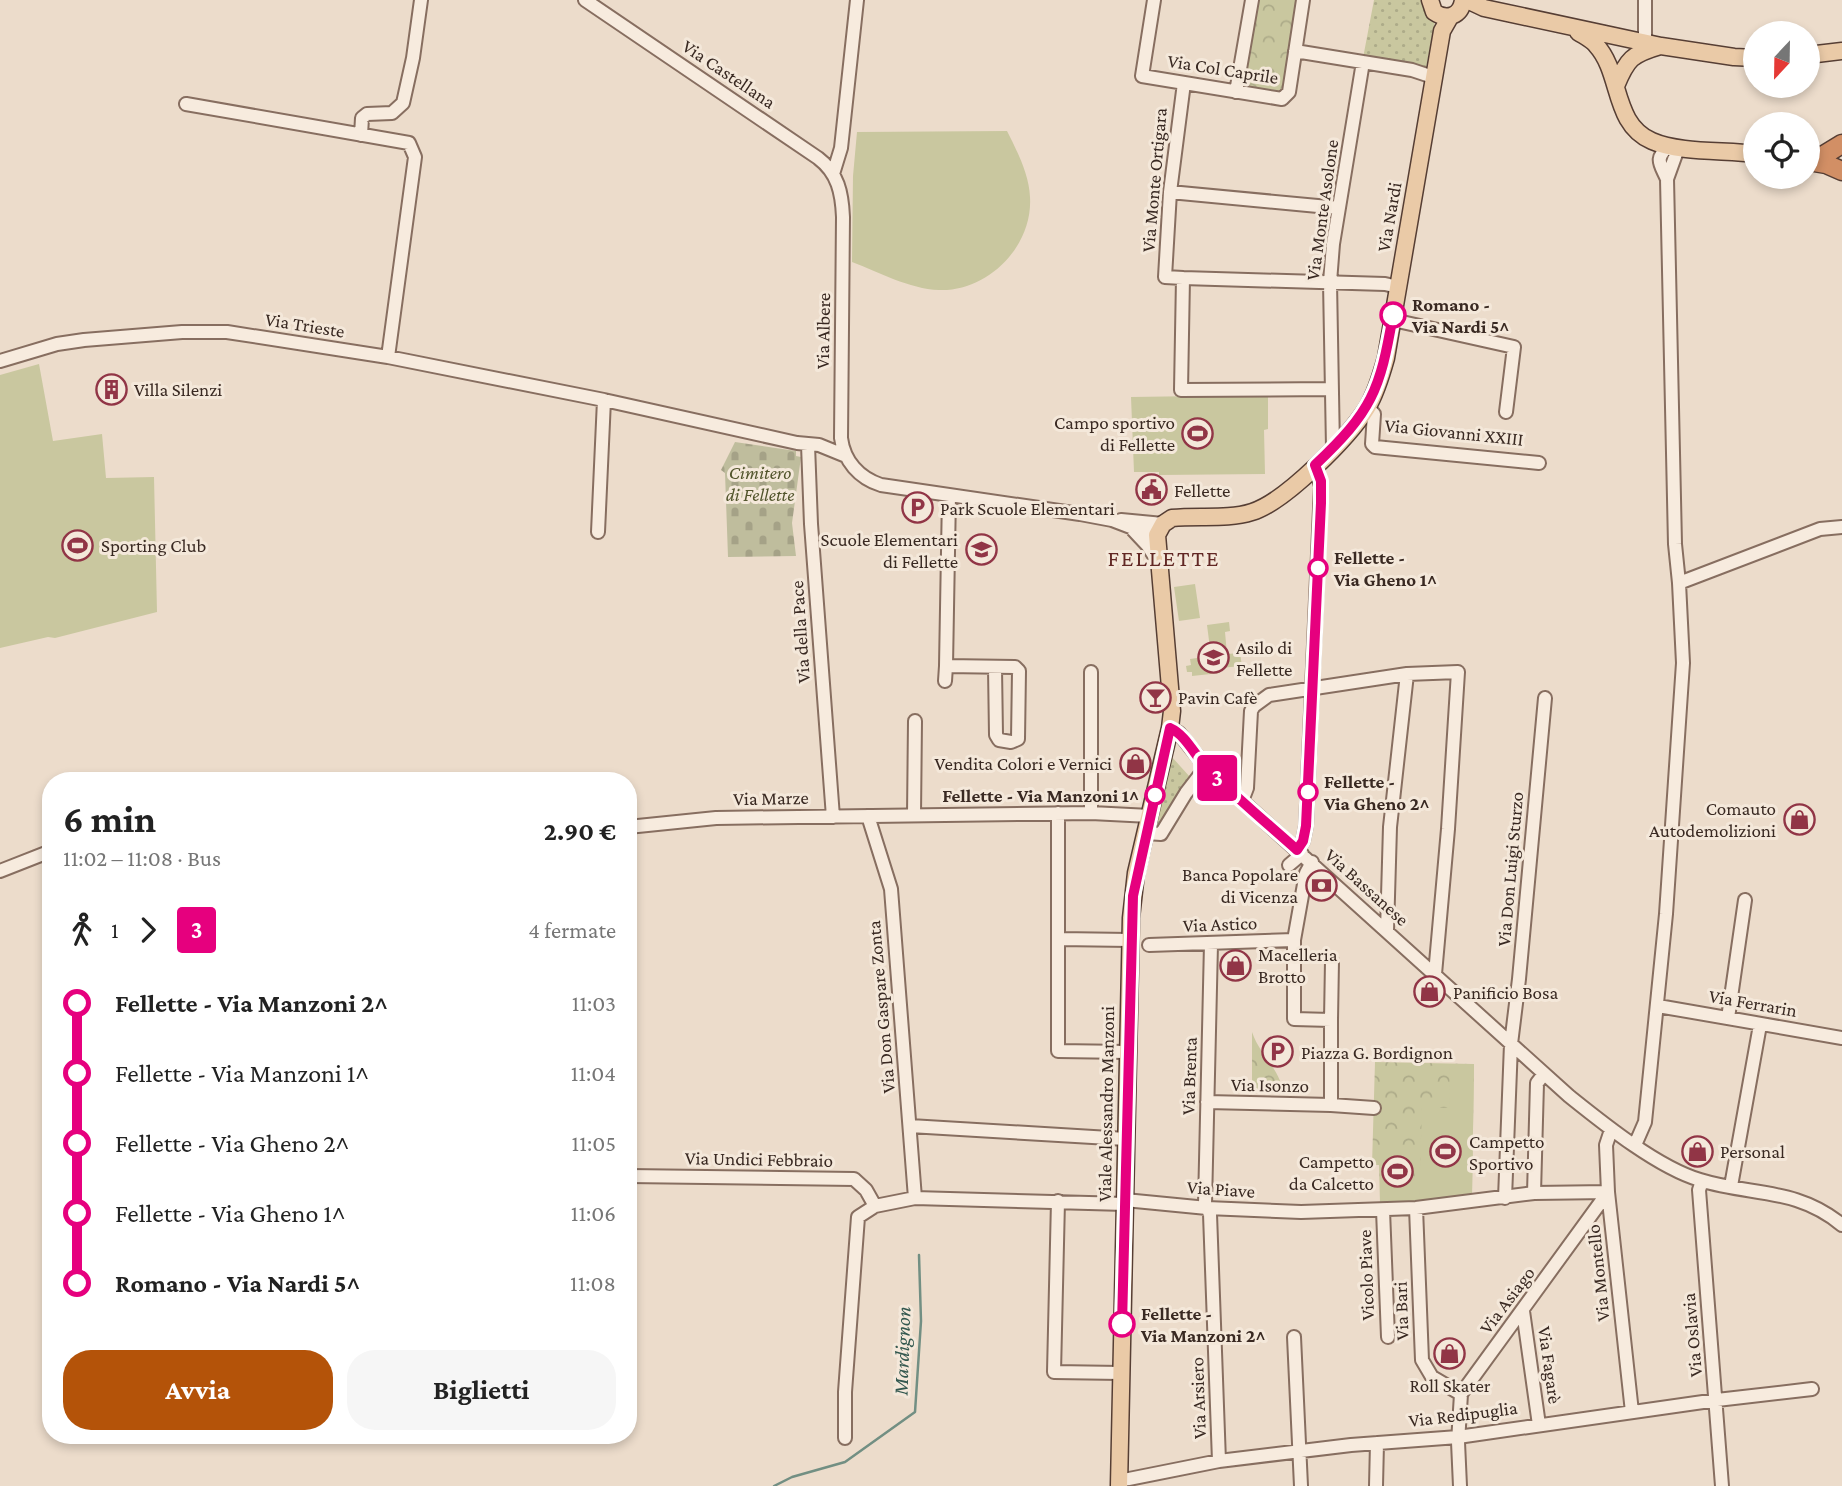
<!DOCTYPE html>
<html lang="it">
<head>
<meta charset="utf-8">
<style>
  :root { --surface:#fff; --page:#f6f6f6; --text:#222; --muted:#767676; --accent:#b45309 }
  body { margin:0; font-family:"Crimson Pro",serif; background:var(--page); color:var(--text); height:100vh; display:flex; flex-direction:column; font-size:26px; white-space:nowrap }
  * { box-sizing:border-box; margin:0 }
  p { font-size:23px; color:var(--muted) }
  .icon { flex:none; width:38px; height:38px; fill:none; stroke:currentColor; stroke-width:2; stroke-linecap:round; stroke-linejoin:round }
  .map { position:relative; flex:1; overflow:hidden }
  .side { position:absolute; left:42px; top:772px; width:595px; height:672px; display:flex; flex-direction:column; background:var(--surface); border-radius:28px; box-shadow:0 4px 10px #0003 }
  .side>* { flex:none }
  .badge { padding:0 14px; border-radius:5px; font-size:24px; line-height:46px }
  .needle { width:46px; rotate:202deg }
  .controls { position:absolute; left:1743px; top:21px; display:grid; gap:14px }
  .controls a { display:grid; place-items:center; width:77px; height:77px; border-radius:50%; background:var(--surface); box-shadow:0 4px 10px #0003; font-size:35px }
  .map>.badge { position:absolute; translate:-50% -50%; box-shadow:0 0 0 4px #fff }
  .legs { display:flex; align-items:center; gap:10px; height:77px; padding:0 21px; font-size:23px }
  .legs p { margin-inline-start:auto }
  .head { display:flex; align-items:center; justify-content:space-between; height:119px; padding:0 21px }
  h1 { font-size:38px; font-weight:700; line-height:52px }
  .action { display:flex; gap:14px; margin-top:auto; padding:14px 21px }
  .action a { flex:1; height:80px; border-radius:28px; background:var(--accent); color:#fff; font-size:28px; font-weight:700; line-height:80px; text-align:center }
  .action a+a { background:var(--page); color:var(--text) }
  ul { padding:0 21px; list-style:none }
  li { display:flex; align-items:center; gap:24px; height:70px; font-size:26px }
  li i { display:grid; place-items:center; width:10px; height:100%; margin:0 9px; background:currentColor }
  li i::after { content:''; width:18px; height:18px; margin:-9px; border:5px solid; border-radius:50%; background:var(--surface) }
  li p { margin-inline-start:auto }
  li:first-child i { background:linear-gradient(#0000 50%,currentColor 0) }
  li:last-child i { background:linear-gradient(currentColor 50%,#0000 0) }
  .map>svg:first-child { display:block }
  .grass { fill:url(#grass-dots) }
  .cemetery { fill:url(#cemetery-stones) }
  .park { fill:url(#park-crowns) }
  .pitch { fill:#c9c79f }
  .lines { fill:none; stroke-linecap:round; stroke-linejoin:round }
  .stream { stroke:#728f83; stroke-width:2.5 }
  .minor-casing { stroke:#876e60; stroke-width:16 }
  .major-casing { stroke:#563e34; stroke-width:19 }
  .highway-casing { stroke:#563e34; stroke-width:21 }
  .minor { stroke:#f7ebde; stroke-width:12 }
  .major { stroke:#eacaa7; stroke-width:16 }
  .highway { stroke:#d28f65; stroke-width:18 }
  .line-1-casing { stroke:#fff; stroke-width:16 }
  .line-1 { stroke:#e6007e; stroke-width:10 }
  .stop-1-dot { fill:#fff; stroke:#e6007e; stroke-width:3.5 }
  .labels { text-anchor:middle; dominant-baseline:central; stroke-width:6; stroke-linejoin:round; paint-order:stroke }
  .street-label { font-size:19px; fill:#392922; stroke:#f4e8da }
  .stop-label { font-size:19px; font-weight:bold; fill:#392922; stroke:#f4e8da; text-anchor:start }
  .poi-label { font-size:19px; fill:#392922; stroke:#f4e8da; text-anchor:start }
  .park-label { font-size:19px; font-style:italic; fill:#51542b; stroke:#f4e8da }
  .water-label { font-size:21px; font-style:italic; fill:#33584f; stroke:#f4e8da }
  .quarter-label { font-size:23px; letter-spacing:2px; fill:#622825; stroke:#f4e8da }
</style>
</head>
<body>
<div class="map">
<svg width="1842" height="1486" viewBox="0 0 1842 1486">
  <defs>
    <pattern id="grass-dots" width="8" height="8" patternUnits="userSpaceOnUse" patternTransform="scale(1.75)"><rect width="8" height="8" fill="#c9c79f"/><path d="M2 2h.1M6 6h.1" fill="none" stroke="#adab89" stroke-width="1.8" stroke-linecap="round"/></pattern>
    <pattern id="cemetery-stones" width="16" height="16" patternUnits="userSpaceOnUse" patternTransform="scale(1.75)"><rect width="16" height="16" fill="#bfbd9d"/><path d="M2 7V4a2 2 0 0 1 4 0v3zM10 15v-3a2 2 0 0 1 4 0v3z" fill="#a5a287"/></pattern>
    <pattern id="park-crowns" width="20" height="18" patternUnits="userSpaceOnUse" patternTransform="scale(1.75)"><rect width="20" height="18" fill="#c9c79f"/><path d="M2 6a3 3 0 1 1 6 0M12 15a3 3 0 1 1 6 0" fill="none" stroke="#adab89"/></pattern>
  </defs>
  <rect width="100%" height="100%" fill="#ecdccb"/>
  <path class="grass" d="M1374 0H1424L1435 21 1426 68 1363 58Z
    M1171 756 1190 777 1161 823 1158 825 1156 820Z"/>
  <path class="cemetery" d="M735 442 796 451V456L801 457 792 523 796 556 728 557 725 473 721 470Z"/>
  <path class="park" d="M1256 0H1298L1284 86 1277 93 1246 87 1243 83Z
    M1252 1032C1260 1056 1279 1067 1283 1092L1252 1090Z
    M1375 1062 1474 1064 1472 1196 1380 1204 1379 1165H1372Z"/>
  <path class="pitch" d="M1007 131C1017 151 1029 174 1030 197 1033 246 988 292 939 290 909 289 879 272 852 262L853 176 857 132Z
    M39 364 53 441 102 434 106 478 154 477 157 612 55 638 48 637 0 648V375Z
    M1268 395V429L1264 430 1265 474 1159 475V472H1134L1131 397Z
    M1195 584 1200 618 1179 621 1174 587Z
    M1229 622 1230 631 1225 632 1227 654 1240 653 1242 666 1220 668V673L1192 676V672H1187L1186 666 1191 665 1190 659 1211 656 1207 625Z
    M1450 1064H1474L1472 1195H1419L1422 1108H1449Z
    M1385 1149H1410L1409 1195H1385Z"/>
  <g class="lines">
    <path class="stream" d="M774 1486 792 1477 845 1462 915 1412 921 1321 919 1255"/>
    <defs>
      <path id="minor" d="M585 0 818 158C838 173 842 193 843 217L841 438C844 461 859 478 881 485L1080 514 1112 520 1146 533 1157 535
        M1154 0 1142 76 1282 99 1289 92 1303 0
        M1645 42V0
        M1295 51 1412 70 1433 77
        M1184 83 1170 192 1165 277 1183 278 1181 390 1332 389
        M1236 92 1252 0
        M186 104 409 143 415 157 388 357
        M361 135 362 118 367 114 392 113 403 103 413 58 421 0
        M833 174 841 148 857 0
        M1170 192 1339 208
        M1183 278 1385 284 1398 287
        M1393 320 1514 347 1506 412
        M0 361 57 344 84 340 182 332H227L388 357 604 400 797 443 819 445 846 456
        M1367 407 1374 414 1372 444 1375 447 1539 463
        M808 445 811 524 833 817
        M1333 448 1330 282 1333 244 1363 62
        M949 495 946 666 1015 667 1019 671 1018 739 1011 742 999 740 996 735 995 668
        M1121 520 1163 524
        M1133 530 1148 546 1158 562
        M598 532 604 400
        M1679 583 1820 529 1842 527
        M1091 672V813
        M945 681 946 666
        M1170 728 1179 733 1206 767 1242 801 1569 1096C1604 1124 1657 1167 1700 1180 1751 1196 1796 1187 1842 1225
        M1242 801 1247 788 1251 711 1254 706 1269 695 1407 674 1458 672 1448 829 1435 974
        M1058 813V1051L1128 1052
        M914 815 915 721
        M868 816 891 889 915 1198
        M628 827 716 818 1091 813 1150 816
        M1146 833 1161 834 1186 793 1206 767
        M1297 850 1303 841 1306 826 1321 486 1315 465
        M1289 865 1302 854
        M0 871 51 851
        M1387 931 1390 827 1407 674
        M1059 939 1130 940
        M1211 944 1205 1204 1210 1214 1219 1461
        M1149 945 1294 940
        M1658 1006 1842 1038
        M1728 1018 1745 900
        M1331 1020 1332 961
        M1207 1102 1331 1105V1020L1294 1019V940L1306 873 1312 862
        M1331 1105 1374 1108
        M910 1126 1126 1139
        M1611 1130 1606 1145 1608 1192 1632 1412
        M1635 1145 1645 1122 1666 914 1683 663 1679 583 1675 544 1667 179 1676 154 1669 146C1654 159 1660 163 1667 179
        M628 1176 854 1179 866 1190 875 1206
        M1702 1181 1699 1190 1722 1486
        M1731 1186 1760 1025
        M1534 1193 1537 1083 1544 1074
        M1505 1198 1511 1044 1519 979 1545 698
        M1125 1200 1207 1208 1301 1212 1416 1208 1534 1193 1608 1192
        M1058 1201 1054 1372 1121 1373
        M1416 1208 1422 1360 1432 1377 1461 1394
        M1383 1210 1388 1337
        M1523 1311 1539 1425
        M1294 1337 1301 1486
        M845 1438V1392L858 1217 875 1206 915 1198 1125 1204
        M1119 1481 1219 1461 1351 1445 1458 1437 1717 1400 1812 1389
        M1376 1486 1377 1443
        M1460 1486 1458 1442 1461 1394 1608 1192"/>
      <path id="major" d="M1430 0 1434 12C1447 21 1461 16 1463 0
        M1467 0 1484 8 1661 46 1734 57 1755 58
        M1578 32C1584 36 1591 39 1596 45 1622 73 1612 124 1652 141 1679 153 1726 150 1755 154
        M1808 55 1842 51
        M1616 86C1627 59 1632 54 1660 46
        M1119 1486 1131 918 1136 873 1170 728 1172 711 1157 535 1163 524 1172 518C1199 515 1227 520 1252 512 1285 502 1349 437 1367 408 1376 393 1381 376 1386 358L1442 31 1450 17"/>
      <path id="highway" d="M1808 158 1824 155 1842 144
        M1808 161 1826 164 1842 171"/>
    </defs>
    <use href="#minor" class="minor-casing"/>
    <use href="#major" class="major-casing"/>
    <use href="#highway" class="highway-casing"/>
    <use href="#minor" class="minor"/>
    <use href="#major" class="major"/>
    <use href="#highway" class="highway"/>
  </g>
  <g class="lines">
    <defs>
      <path id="line-1" d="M1122 1324 1133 896 1170 728C1186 735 1195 756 1207 768 1235 797 1267 823 1297 850L1303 841 1306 826 1321 503V481L1315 465C1372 411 1380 391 1393 315"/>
    </defs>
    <use href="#line-1" class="line-1-casing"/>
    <use href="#line-1" class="line-1"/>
  </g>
  <defs>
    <symbol id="building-ring" viewBox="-11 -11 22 22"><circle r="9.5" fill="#f4e8da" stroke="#913546" stroke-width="1.5"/><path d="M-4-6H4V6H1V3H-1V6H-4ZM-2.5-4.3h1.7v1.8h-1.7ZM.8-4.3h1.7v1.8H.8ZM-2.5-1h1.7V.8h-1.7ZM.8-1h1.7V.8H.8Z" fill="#913546"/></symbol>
    <symbol id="stadium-ring" viewBox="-11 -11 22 22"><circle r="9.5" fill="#f4e8da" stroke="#913546" stroke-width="1.5"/><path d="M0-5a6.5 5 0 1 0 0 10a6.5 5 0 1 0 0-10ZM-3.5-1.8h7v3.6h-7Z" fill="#913546"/></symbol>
    <symbol id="civic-ring" viewBox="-11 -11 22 22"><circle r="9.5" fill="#f4e8da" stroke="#913546" stroke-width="1.5"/><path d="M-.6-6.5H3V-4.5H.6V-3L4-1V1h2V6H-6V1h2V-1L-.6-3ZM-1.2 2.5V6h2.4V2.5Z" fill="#913546"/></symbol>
    <symbol id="parking-ring" viewBox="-11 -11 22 22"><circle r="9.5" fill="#f4e8da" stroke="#913546" stroke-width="1.5"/><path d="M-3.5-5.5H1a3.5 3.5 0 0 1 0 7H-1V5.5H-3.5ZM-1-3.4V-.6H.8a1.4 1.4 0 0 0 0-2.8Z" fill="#913546"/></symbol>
    <symbol id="school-ring" viewBox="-11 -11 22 22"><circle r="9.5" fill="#f4e8da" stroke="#913546" stroke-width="1.5"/><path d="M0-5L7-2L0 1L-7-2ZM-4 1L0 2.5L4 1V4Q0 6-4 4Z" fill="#913546"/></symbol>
    <symbol id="bar-ring" viewBox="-11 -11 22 22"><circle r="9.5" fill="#f4e8da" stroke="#913546" stroke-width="1.5"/><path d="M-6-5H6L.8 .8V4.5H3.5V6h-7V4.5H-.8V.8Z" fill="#913546"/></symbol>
    <symbol id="shop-ring" viewBox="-11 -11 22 22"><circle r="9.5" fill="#f4e8da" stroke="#913546" stroke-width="1.5"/><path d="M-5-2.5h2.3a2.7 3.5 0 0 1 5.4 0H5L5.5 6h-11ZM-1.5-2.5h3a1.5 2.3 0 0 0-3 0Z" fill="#913546"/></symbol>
    <symbol id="bank-ring" viewBox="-11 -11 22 22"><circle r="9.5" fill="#f4e8da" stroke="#913546" stroke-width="1.5"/><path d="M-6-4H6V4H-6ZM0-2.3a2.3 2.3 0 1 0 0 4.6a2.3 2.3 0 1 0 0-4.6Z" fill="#913546"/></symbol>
  </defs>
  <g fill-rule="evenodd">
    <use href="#building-ring" x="94" y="372" width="35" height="35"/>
    <use href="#stadium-ring" x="1180" y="416" width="35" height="35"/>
    <use href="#civic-ring" x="1134" y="472" width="35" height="35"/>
    <use href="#parking-ring" x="900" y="490" width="35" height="35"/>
    <use href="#stadium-ring" x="60" y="528" width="35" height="35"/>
    <use href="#school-ring" x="964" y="532" width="35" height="35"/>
    <use href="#school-ring" x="1196" y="640" width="35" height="35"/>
    <use href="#bar-ring" x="1138" y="680" width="35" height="35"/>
    <use href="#shop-ring" x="1118" y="746" width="35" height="35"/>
    <use href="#shop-ring" x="1782" y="802" width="35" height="35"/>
    <use href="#bank-ring" x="1304" y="868" width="35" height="35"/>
    <use href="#shop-ring" x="1218" y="948" width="35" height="35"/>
    <use href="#shop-ring" x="1412" y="974" width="35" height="35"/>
    <use href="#parking-ring" x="1260" y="1034" width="35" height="35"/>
    <use href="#shop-ring" x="1680" y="1134" width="35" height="35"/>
    <use href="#stadium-ring" x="1428" y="1134" width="35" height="35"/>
    <use href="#stadium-ring" x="1380" y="1154" width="35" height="35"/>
    <use href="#shop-ring" x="1432" y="1336" width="35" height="35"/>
  </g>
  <g class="stop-1-dot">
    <circle cx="1393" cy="315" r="12"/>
    <circle cx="1318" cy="568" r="9"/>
    <circle cx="1308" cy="792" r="9"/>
    <circle cx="1155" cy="795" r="9"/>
    <circle cx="1122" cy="1324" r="12"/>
  </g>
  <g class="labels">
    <g class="street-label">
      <text transform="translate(1223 69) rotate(9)">Via Col Caprile</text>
      <text transform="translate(729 74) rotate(34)">Via Castellana</text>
      <text transform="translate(1154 180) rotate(-85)">Via Monte Ortigara</text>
      <text transform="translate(1322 210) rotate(-82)">Via Monte Asolone</text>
      <text transform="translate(1389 217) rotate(-80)">Via Nardi</text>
      <text transform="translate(305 325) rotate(9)">Via Trieste</text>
      <text transform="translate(823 331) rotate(-89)">Via Albere</text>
      <text transform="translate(1454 432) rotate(6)">Via Giovanni XXIII</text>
      <text transform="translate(800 632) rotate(-94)">Via della Pace</text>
      <text transform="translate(771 798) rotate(-1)">Via Marze</text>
      <text transform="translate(1510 869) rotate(-85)">Via Don Luigi Sturzo</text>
      <text transform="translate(1367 887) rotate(42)">Via Bassanese</text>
      <text transform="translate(1220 924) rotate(-2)">Via Astico</text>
      <text transform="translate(1753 1003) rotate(10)">Via Ferrarin</text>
      <text transform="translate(881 1007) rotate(-95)">Via Don Gaspare Zonta</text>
      <text transform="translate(1189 1076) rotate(-88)">Via Brenta</text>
      <text transform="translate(1270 1085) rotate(1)">Via Isonzo</text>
      <text transform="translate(1106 1104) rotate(-89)">Viale Alessandro Manzoni</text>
      <text transform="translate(759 1159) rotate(1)">Via Undici Febbraio</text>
      <text transform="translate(1221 1189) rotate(4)">Via Piave</text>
      <text transform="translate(1598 1273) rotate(-96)">Via Montello</text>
      <text transform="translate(1366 1275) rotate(-92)">Vicolo Piave</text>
      <text transform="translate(1507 1300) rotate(-53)">Via Asiago</text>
      <text transform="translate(1401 1311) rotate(-92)">Via Bari</text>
      <text transform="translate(1692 1335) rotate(-95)">Via Oslavia</text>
      <text transform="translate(1550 1365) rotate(82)">Via Fagarè</text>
      <text transform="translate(1198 1398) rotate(-92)">Via Arsiero</text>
      <text transform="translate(1463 1414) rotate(-7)">Via Redipuglia</text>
    </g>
    <g class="stop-label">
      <text x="1412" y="304">Romano -<tspan x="1412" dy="22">Via Nardi 5^</tspan></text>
      <text x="1334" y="557">Fellette -<tspan x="1334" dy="22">Via Gheno 1^</tspan></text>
      <text x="1324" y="781">Fellette -<tspan x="1324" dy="22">Via Gheno 2^</tspan></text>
      <text x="1139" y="795" text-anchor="end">Fellette - Via Manzoni 1^</text>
      <text x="1141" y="1313">Fellette -<tspan x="1141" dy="22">Via Manzoni 2^</tspan></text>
    </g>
    <g class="poi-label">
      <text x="134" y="389">Villa Silenzi</text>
      <text x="1175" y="422" text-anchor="end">Campo sportivo<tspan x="1175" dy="22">di Fellette</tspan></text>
      <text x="1174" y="490">Fellette</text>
      <text x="940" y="508">Park Scuole Elementari</text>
      <text x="958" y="539" text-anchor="end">Scuole Elementari<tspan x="958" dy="22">di Fellette</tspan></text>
      <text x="101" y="545">Sporting Club</text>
      <text x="1236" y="647">Asilo di<tspan x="1236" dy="22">Fellette</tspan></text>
      <text x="1178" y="697">Pavin Cafè</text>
      <text x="1112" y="763" text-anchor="end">Vendita Colori e Vernici</text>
      <text x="1776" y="808" text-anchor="end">Comauto<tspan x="1776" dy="22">Autodemolizioni</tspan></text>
      <text x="1298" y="874" text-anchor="end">Banca Popolare<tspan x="1298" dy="22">di Vicenza</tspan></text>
      <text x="1258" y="954">Macelleria<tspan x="1258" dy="22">Brotto</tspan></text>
      <text x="1453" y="992">Panificio Bosa</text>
      <text x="1301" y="1052">Piazza G. Bordignon</text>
      <text x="1469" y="1141">Campetto<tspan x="1469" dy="22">Sportivo</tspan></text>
      <text x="1720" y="1151">Personal</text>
      <text x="1374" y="1161" text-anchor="end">Campetto<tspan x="1374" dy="22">da Calcetto</tspan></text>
      <text x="1450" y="1385" text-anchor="middle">Roll Skater</text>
    </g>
    <g class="park-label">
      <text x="760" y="472">Cimitero<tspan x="760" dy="22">di Fellette</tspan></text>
    </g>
    <g class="water-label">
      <text transform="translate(902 1351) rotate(-88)">Mardignon</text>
    </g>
    <g class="quarter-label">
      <text x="1164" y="558">FELLETTE</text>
    </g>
  </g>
</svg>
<div class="controls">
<a><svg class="needle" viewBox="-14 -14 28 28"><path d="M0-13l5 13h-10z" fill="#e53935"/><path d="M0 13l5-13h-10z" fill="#767676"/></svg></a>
<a><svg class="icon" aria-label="locate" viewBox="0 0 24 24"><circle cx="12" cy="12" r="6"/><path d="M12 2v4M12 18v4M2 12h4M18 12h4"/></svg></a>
</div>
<b class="badge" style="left:1217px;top:778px;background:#e6007e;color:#fff">3</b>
<section class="side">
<div class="head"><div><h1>6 min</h1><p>11:02 – 11:08 · Bus</p></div><b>2.90 €</b></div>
<div class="legs"><svg class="icon" aria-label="walk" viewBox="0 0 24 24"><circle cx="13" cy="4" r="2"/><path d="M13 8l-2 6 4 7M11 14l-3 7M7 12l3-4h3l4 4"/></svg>1<svg class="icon" aria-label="forward" viewBox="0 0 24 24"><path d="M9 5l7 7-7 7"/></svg><b class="badge" style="background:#e6007e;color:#fff">3</b><p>4 fermate</p></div>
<ul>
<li><i style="color:#e6007e"></i><b>Fellette - Via Manzoni 2^</b><p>11:03</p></li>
<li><i style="color:#e6007e"></i><span>Fellette - Via Manzoni 1^</span><p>11:04</p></li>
<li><i style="color:#e6007e"></i><span>Fellette - Via Gheno 2^</span><p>11:05</p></li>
<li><i style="color:#e6007e"></i><span>Fellette - Via Gheno 1^</span><p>11:06</p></li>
<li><i style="color:#e6007e"></i><b>Romano - Via Nardi 5^</b><p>11:08</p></li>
</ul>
<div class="action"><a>Avvia</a><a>Biglietti</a></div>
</section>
</div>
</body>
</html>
